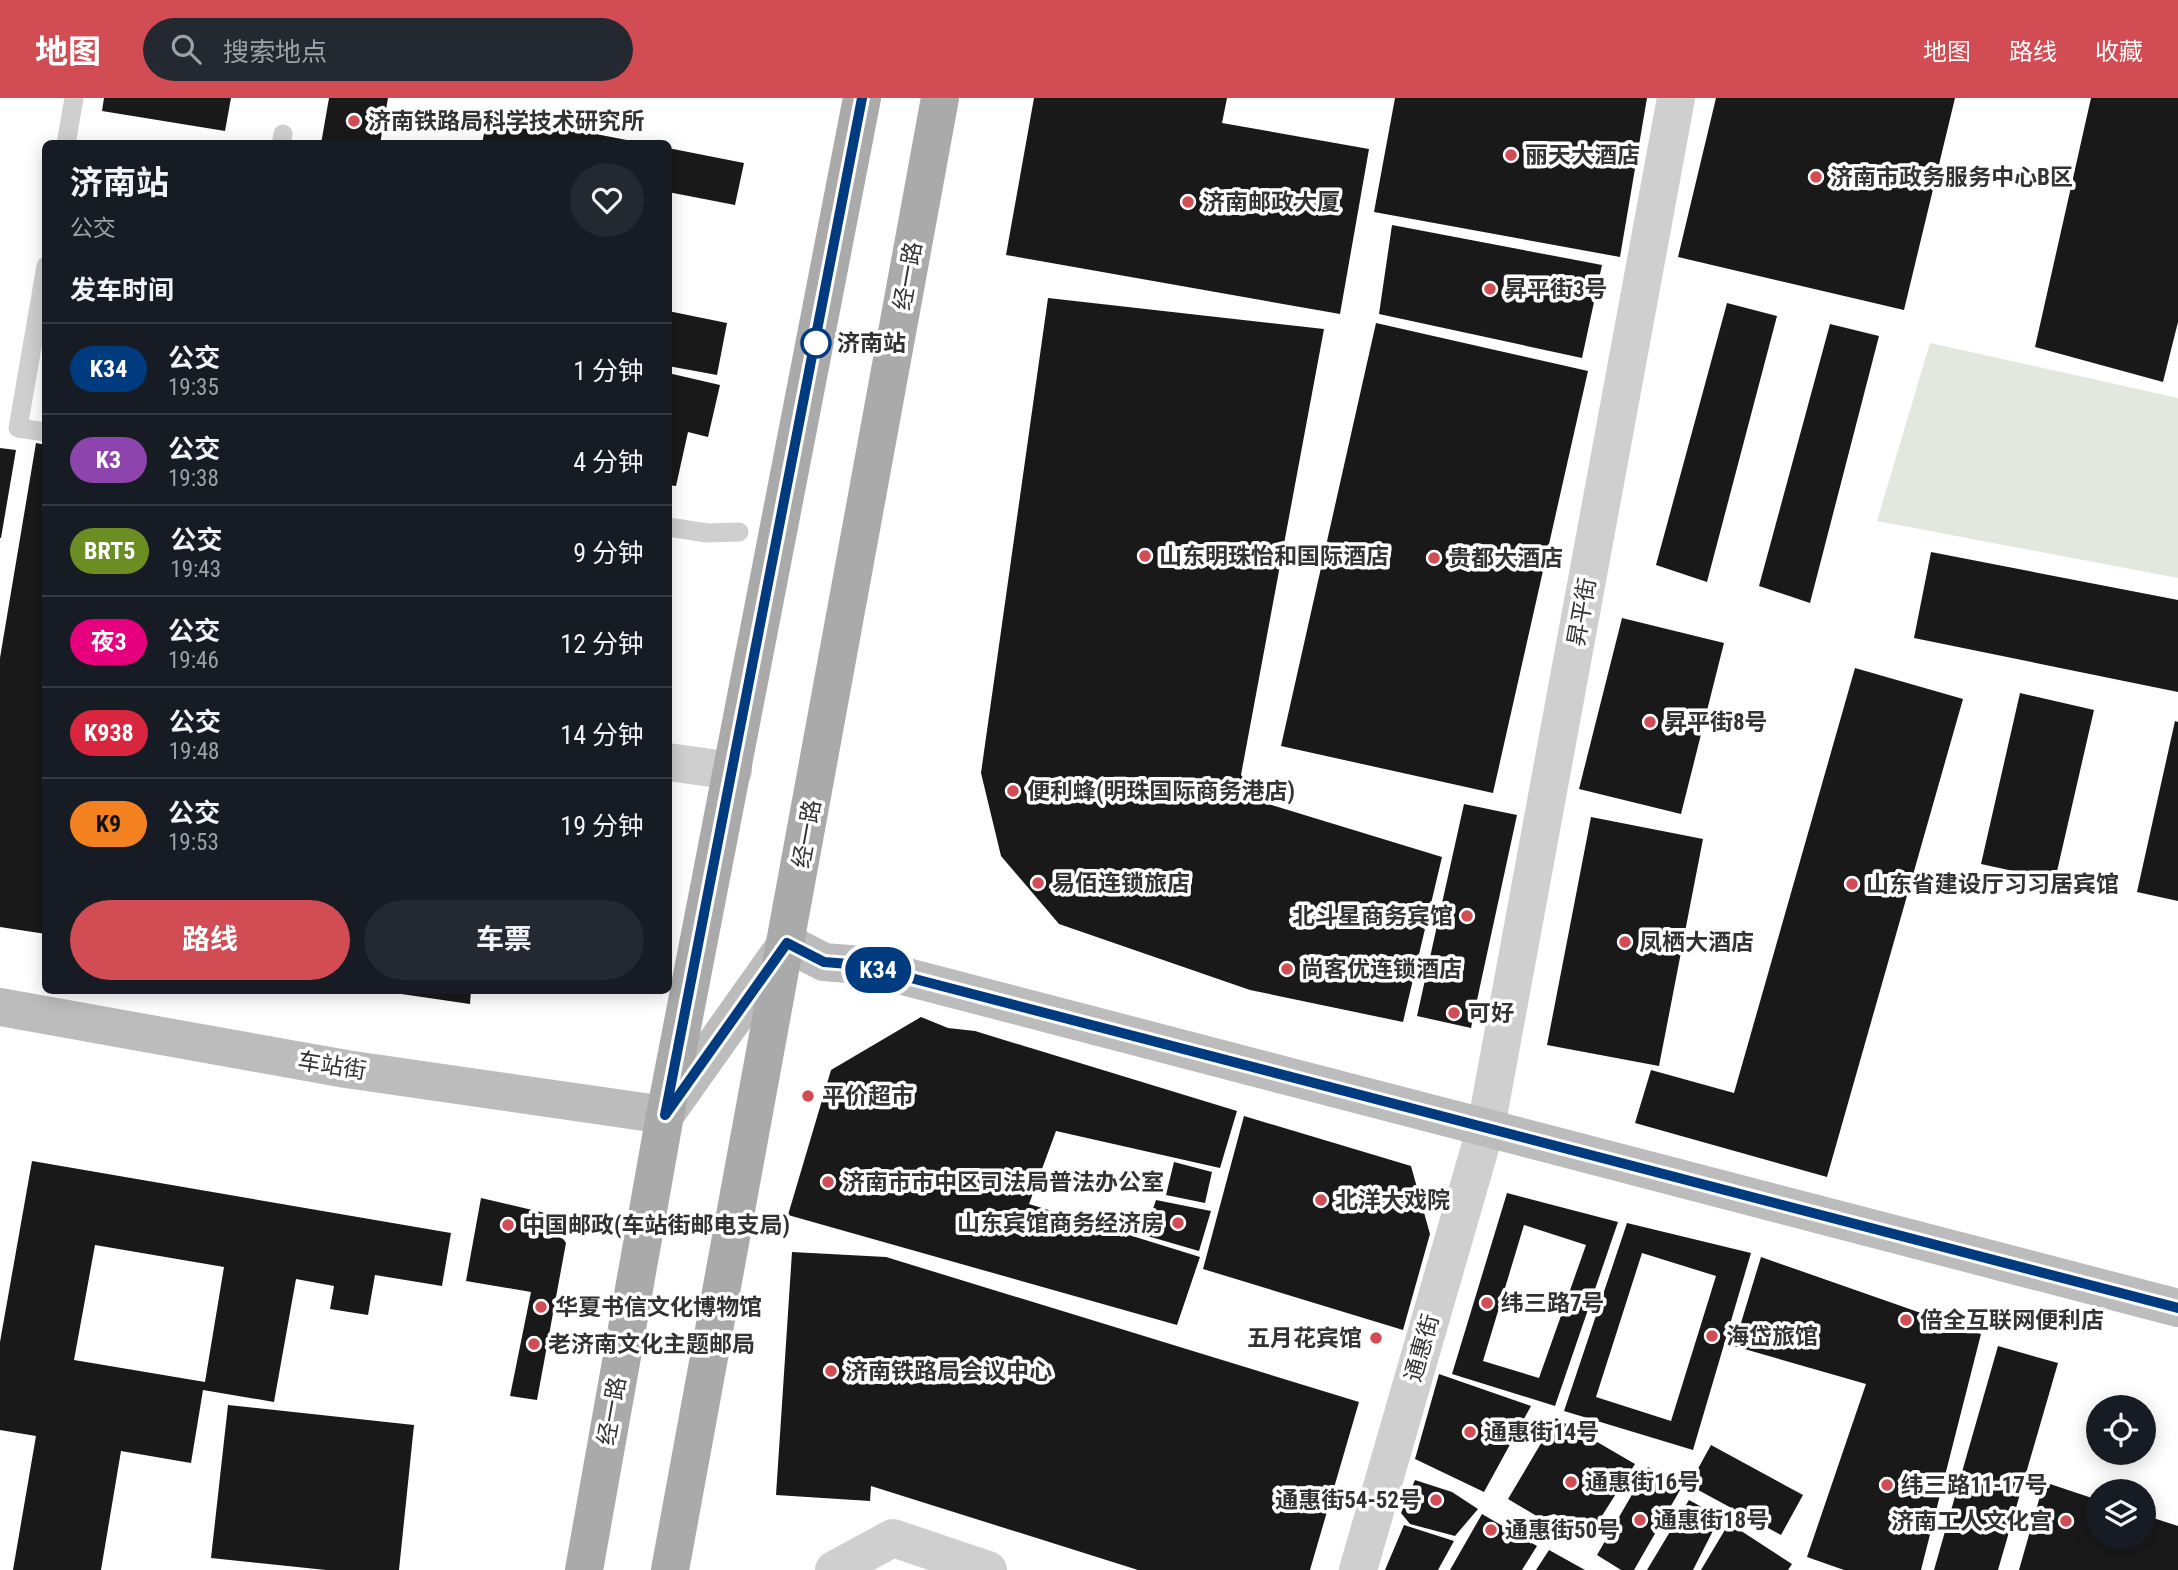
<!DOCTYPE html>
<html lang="zh">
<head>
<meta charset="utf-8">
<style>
  :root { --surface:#171b24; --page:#242831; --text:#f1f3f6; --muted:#9ea1a6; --line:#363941; --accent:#d24c53 }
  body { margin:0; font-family:"Roboto Condensed","Noto Sans SC",sans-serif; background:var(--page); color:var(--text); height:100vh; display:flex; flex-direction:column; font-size:26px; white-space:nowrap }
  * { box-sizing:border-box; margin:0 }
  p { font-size:23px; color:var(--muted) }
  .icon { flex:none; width:38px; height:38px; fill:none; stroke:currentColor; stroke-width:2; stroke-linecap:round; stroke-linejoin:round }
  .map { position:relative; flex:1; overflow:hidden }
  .side { position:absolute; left:42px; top:42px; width:630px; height:854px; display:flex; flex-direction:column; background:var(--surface); border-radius:10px; box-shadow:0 4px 18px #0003 }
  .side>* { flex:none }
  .badge { padding:0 14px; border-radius:23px; font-size:24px; line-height:46px }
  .tools { position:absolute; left:2086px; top:1297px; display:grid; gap:14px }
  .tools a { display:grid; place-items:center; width:70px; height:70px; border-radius:50%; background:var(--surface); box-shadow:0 4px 18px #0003; font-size:35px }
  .map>.badge { position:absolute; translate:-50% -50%; box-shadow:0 0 0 4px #fff }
  h2 { padding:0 28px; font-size:26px; line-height:63px }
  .round { display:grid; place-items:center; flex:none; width:74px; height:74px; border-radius:37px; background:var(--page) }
  .summary { display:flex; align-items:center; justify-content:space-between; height:119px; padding:0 28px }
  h1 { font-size:33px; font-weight:700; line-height:52px }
  .cta { display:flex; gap:14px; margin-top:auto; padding:14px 28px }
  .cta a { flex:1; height:80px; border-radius:42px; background:var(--accent); color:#fff; font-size:28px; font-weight:700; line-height:80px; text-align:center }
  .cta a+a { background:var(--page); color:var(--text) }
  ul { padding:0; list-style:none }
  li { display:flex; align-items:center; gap:21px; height:91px; padding:0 28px; border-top:2px solid var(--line) }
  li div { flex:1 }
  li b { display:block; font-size:26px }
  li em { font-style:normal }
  li .badge { min-width:77px; font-weight:700; text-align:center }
  header { display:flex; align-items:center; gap:42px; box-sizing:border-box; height:98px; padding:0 35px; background:var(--accent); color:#fff }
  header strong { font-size:33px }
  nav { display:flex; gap:38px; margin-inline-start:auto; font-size:24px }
  .search { width:490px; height:63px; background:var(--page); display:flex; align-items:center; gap:18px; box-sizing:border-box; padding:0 24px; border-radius:38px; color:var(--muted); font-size:26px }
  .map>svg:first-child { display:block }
  .green { fill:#e2e8dd }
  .building { fill:#191919; fill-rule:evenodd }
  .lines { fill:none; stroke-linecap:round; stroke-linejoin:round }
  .lane { stroke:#cfcfcf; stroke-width:19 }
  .street { stroke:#cfcfcf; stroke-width:38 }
  .secondary { stroke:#bcbcbc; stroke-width:38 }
  .primary { stroke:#aaa; stroke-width:38 }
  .line-casing { stroke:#fff; stroke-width:16 }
  .line { stroke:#003b80; stroke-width:10 }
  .poi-dot { fill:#d24c53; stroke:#fff; stroke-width:2.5 }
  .stop-dot { fill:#fff; stroke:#003b80; stroke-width:3.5 }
  .labels { text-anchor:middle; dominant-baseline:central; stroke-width:7; stroke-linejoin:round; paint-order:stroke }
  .poi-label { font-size:23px; font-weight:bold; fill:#323232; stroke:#fff; text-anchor:start }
  .street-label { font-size:23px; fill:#323232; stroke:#fff }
  .stop-label { font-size:23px; font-weight:bold; fill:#323232; stroke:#fff; text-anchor:start }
</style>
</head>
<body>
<header>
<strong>地图</strong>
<div class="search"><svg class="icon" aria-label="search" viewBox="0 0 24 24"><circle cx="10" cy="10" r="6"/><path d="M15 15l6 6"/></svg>搜索地点</div>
<nav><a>地图</a><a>路线</a><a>收藏</a></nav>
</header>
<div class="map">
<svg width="2178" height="1472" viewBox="0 0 2178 1472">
  <rect width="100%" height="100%" fill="#fff"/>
  <path class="green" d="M1930 245 2178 300V480L1877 423Z"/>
  <path class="building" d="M104 0H231L225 33 102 13Z
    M329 0H388L380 46H321Z
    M1034 0H1227L1222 25 1369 51 1340 216 1006 157Z
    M1395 0H1647L1620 159 1374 114Z
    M1716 0H1955L1904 212 1678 159Z
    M2091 0H2178V224L2163 284 2035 249Z
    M488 15 637 44 636 46H482Z
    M668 50 744 65 735 107 668 94Z
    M1392 127 1602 167 1582 260 1379 216Z
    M1048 200 1324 231 1241 677 1265 705 1442 759 1403 924 1250 892 1059 826 1001 758 981 675Z
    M1727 205 1777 218 1707 484 1656 467Z
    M668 213 727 225 717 277 668 268Z
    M1376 225 1588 273 1493 695 1281 648Z
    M1830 226 1879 238 1810 505 1759 488Z
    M668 275 720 287 708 339 688 334 676 388 668 387Z
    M36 345 46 347V836L0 829V560Z
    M0 350 16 352 1 440H0Z
    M1931 454 2178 502V594L1914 540Z
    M1622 520 1724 545 1681 716 1579 691Z
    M1855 570 1963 601 1827 1079 1635 1025 1651 972 1734 995Z
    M2020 595 2094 612 2055 782 1981 766Z
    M2175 623 2178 624V803L2137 794Z
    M1464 706 1517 717 1471 930 1417 918Z
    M1591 719 1703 741 1659 968 1547 947Z
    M374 892H471L470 906Z
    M921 919 948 930 975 933 1237 1013 1220 1070 1056 1033 1029 1106 1200 1159 1177 1227 788 1117 831 972Z
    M1244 1018 1411 1068 1430 1136 1403 1232 1203 1171Z
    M32 1063 451 1135 442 1188 375 1177 368 1217 330 1211 334 1188 296 1181 274 1304 203 1292 191 1365 121 1353 101 1472H13L36 1338 0 1332V1244ZM95 1147 224 1169 205 1284 74 1262Z
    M1174 1064 1212 1074 1205 1105 1166 1097Z
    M1507 1095 1618 1124 1555 1308 1452 1276ZM1524 1127 1586 1147 1539 1280 1483 1263Z
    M481 1100 545 1115 566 1145 537 1302 510 1298 531 1194 466 1183Z
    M1156 1102 1211 1113 1199 1153 1144 1137Z
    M1627 1125 1751 1155 1693 1352 1564 1313ZM1642 1155 1716 1178 1671 1323 1596 1299Z
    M792 1154 886 1159 1359 1304 1310 1472H1138L871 1388 870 1403 776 1397Z
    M1761 1159 1981 1236 1921 1472H1844L1807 1459 1866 1286 1734 1248Z
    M1998 1248 2058 1265 1998 1472H1934Z
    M1439 1276 1531 1308 1484 1394 1415 1361Z
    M228 1307 414 1327 399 1472H326L211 1460Z
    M1556 1320 1635 1366 1591 1435 1554 1416 1540 1420 1508 1401Z
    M1711 1347 1803 1397 1781 1437 1689 1387Z
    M1648 1369 1683 1387 1634 1472H1621L1597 1457Z
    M1415 1382 1452 1394 1478 1411 1455 1438 1410 1426 1401 1415Z
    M2044 1384 2098 1402V1438H2144V1417L2178 1428V1472H2019Z
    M1689 1402 1720 1419 1693 1472H1647Z
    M1482 1416 1537 1448 1522 1472H1450Z
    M1729 1425 1792 1466 1788 1472H1701Z
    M1404 1427 1454 1443 1438 1472H1385Z
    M1549 1452 1585 1472H1536Z"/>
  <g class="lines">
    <path class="lane" d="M66 46 74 0
      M281 46 283 36
      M46 168 18 330 46 334
      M668 429 707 435 739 434"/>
    <path class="street" d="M668 664 733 673
      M834 1472 893 1440 988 1472
      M1358 1472 1486 1029 1676 0"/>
    <path class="secondary" d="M0 909 346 971 665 1017 787 845 824 864 861 867 2178 1210"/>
    <path class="primary" d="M584 1472 665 1017 862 0
      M670 1472 940 0"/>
  </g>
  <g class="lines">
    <defs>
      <path id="line" d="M862 0 665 1017 787 845 824 864 861 867 2178 1210"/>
    </defs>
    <use href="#line" class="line-casing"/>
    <use href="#line" class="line"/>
  </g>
  <g class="poi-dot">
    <circle cx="354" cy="23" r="7"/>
    <circle cx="1511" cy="57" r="7"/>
    <circle cx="1816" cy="79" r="7"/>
    <circle cx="1188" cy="104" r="7"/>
    <circle cx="1490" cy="191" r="7"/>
    <circle cx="1145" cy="458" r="7"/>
    <circle cx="1434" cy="460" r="7"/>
    <circle cx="1650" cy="624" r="7"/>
    <circle cx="1013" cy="693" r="7"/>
    <circle cx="1038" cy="785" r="7"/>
    <circle cx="1852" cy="786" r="7"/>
    <circle cx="1467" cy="818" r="7"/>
    <circle cx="1625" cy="844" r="7"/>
    <circle cx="1287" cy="871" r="7"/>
    <circle cx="1454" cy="915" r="7"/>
    <circle cx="808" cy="998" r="7"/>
    <circle cx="828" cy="1084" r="7"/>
    <circle cx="1321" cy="1102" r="7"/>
    <circle cx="1178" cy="1125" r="7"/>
    <circle cx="508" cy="1127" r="7"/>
    <circle cx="1487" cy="1205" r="7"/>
    <circle cx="541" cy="1209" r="7"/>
    <circle cx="1906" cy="1222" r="7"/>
    <circle cx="1712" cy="1238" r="7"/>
    <circle cx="1376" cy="1240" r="7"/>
    <circle cx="534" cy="1246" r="7"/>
    <circle cx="831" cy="1273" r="7"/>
    <circle cx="1470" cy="1334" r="7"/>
    <circle cx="1571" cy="1384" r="7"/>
    <circle cx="1887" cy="1387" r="7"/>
    <circle cx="1436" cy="1402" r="7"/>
    <circle cx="1640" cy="1422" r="7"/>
    <circle cx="2066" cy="1423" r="7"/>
    <circle cx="1491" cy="1432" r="7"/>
  </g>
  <circle class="stop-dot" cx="816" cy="245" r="14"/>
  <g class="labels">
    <g class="poi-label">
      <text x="368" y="23">济南铁路局科学技术研究所</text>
      <text x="1525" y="57">丽天大酒店</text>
      <text x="1830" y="79">济南市政务服务中心B区</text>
      <text x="1202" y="104">济南邮政大厦</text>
      <text x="1504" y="191">昇平街3号</text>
      <text x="1159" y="458">山东明珠怡和国际酒店</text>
      <text x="1448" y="460">贵都大酒店</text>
      <text x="1664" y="624">昇平街8号</text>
      <text x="1027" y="693">便利蜂(明珠国际商务港店)</text>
      <text x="1052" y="785">易佰连锁旅店</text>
      <text x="1866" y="786">山东省建设厅习习居宾馆</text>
      <text x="1453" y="818" text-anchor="end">北斗星商务宾馆</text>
      <text x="1639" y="844">凤栖大酒店</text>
      <text x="1301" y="871">尚客优连锁酒店</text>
      <text x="1468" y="915">可好</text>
      <text x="822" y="998">平价超市</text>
      <text x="842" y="1084">济南市市中区司法局普法办公室</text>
      <text x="1335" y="1102">北洋大戏院</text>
      <text x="1164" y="1125" text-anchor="end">山东宾馆商务经济房</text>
      <text x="522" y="1127">中国邮政(车站街邮电支局)</text>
      <text x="1501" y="1205">纬三路7号</text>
      <text x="555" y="1209">华夏书信文化博物馆</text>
      <text x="1920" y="1222">倍全互联网便利店</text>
      <text x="1726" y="1238">海岱旅馆</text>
      <text x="1362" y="1240" text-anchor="end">五月花宾馆</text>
      <text x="548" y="1246">老济南文化主题邮局</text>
      <text x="845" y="1273">济南铁路局会议中心</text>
      <text x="1484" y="1334">通惠街14号</text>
      <text x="1585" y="1384">通惠街16号</text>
      <text x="1901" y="1387">纬三路11-17号</text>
      <text x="1422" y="1402" text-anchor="end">通惠街54-52号</text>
      <text x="1654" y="1422">通惠街18号</text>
      <text x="2052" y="1423" text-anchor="end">济南工人文化宫</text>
      <text x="1505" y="1432">通惠街50号</text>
    </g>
    <g class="street-label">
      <text transform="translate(908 178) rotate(-80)">经一路</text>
      <text transform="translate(1582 514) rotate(-80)">昇平街</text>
      <text transform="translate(807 736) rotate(-80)">经一路</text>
      <text transform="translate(332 968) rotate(9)">车站街</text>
      <text transform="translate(1422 1250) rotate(-74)">通惠街</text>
      <text transform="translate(612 1313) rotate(-80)">经一路</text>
    </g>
    <g class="stop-label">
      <text x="837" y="245">济南站</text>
    </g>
  </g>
</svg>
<div class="tools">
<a><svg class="icon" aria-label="locate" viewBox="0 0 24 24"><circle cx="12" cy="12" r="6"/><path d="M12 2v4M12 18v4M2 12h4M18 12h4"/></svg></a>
<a><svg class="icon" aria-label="layers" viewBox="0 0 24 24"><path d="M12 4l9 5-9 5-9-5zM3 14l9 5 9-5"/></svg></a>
</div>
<b class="badge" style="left:878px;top:872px;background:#003b80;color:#fff">K34</b>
<section class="side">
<div class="summary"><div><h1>济南站</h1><p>公交</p></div><a class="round"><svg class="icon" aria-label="heart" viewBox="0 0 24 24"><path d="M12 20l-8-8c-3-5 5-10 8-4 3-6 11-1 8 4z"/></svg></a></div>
<h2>发车时间</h2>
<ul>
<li><span class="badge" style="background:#003b80;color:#fff">K34</span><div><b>公交</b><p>19:35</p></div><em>1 分钟</em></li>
<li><span class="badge" style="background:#8e44ad;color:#fff">K3</span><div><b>公交</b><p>19:38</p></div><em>4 分钟</em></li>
<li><span class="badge" style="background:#6b8e23;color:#fff">BRT5</span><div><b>公交</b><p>19:43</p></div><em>9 分钟</em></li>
<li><span class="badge" style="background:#e6007e;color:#fff">夜3</span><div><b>公交</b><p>19:46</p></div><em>12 分钟</em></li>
<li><span class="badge" style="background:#d7263d;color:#fff">K938</span><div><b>公交</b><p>19:48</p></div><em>14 分钟</em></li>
<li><span class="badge" style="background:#f58220;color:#111">K9</span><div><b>公交</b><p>19:53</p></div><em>19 分钟</em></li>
</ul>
<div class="cta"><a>路线</a><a>车票</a></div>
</section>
</div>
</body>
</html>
